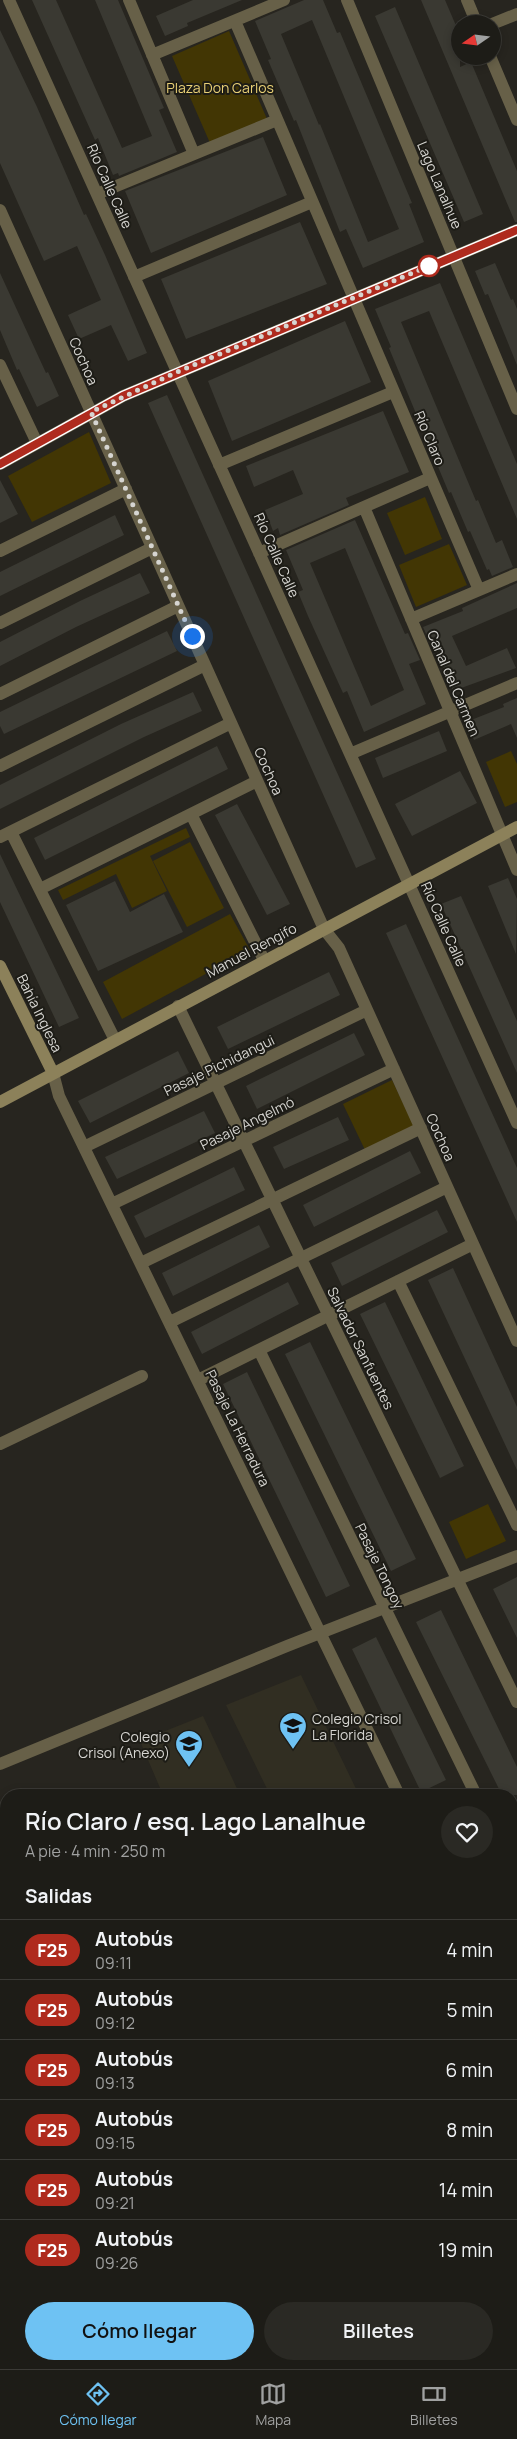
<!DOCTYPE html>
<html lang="es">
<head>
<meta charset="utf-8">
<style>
  :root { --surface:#1d1c17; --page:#2a2924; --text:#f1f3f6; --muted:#a0a1a1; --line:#3b3a36; --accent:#6ec2f3 }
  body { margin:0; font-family:Manrope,sans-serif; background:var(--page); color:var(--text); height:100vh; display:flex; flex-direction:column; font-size:19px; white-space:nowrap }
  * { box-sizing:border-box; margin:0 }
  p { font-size:16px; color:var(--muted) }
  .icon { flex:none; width:28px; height:28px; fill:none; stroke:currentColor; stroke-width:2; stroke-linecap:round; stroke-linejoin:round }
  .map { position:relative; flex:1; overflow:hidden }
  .drawer { position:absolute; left:0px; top:1789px; width:518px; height:581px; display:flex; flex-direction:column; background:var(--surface); border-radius:20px 20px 0 0; box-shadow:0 2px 8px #0003,0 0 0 1px var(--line) }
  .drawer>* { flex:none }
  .badge { padding:0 10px; border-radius:16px; font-size:18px; line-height:32px }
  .needle { width:32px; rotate:256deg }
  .fabs { position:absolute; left:451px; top:15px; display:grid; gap:10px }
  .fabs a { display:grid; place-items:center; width:50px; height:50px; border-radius:50%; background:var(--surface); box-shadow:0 2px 8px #0003,0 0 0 1px var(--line); font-size:25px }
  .you { position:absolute; width:25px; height:25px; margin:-12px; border:4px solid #fff; border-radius:50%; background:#1a73e8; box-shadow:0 0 0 8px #1a73e833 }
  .map>.badge { position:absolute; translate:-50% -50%; box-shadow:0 0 0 2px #fff }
  h2 { padding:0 25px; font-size:19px; line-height:45px }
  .round { display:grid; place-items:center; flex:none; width:52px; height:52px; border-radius:26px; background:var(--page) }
  .headline { display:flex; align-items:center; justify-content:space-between; height:85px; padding:0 25px }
  h1 { font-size:24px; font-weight:600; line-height:38px }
  .cta { display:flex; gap:10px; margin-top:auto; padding:10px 25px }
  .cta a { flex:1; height:58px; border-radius:30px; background:var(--accent); color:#111; font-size:20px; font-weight:600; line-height:58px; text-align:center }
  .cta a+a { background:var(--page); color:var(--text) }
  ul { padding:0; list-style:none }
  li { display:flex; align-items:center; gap:15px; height:60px; padding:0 25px; border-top:1px solid var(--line) }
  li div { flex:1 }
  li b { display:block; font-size:19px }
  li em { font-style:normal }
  li .badge { min-width:55px; font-weight:700; text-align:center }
  .menu { display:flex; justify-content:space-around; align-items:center; height:70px; border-top:1px solid var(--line); background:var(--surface); font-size:14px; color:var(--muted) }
  .menu a { display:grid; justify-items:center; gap:2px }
  .menu .active { color:var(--accent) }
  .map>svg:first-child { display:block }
  .built { fill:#312e22 }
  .green { fill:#423604 }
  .building { fill:#3a3932; fill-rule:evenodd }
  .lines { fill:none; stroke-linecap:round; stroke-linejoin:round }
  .path { stroke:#5f5d58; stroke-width:3; stroke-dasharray:5 2.5; stroke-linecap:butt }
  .lane { stroke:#676048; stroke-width:9 }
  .street { stroke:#676048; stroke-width:12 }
  .secondary { stroke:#8c815a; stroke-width:12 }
  .primary { stroke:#a99a67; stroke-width:12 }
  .rail { stroke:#91908b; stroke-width:4; stroke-dasharray:6 6; stroke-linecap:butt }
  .line-casing { stroke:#fff; stroke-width:11 }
  .line { stroke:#af2b1e; stroke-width:8 }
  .walk { stroke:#d6d5d1; stroke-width:5; stroke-dasharray:0 9 }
  .stop-dot { fill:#fff; stroke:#af2b1e; stroke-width:2.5 }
  .labels { text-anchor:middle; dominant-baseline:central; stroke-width:4; stroke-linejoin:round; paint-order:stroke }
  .park-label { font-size:14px; fill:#e9d076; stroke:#1d1c16 }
  .street-label { font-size:14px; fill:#d6d5d1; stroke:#1d1c16 }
  .poi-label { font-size:14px; fill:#d6d5d1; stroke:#1d1c16; text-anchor:start }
</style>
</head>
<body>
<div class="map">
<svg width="517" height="2369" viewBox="0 0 517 2369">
  <rect width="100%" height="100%" fill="#27251f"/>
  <path class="built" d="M301 1675 359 1795H270L226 1705Z
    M203 1716 240 1795H163L140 1741Z"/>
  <path class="green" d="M229 31 267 119 210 143 172 56Z
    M89 432 111 483 32 522 8 476Z
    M425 497 442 539 405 555 387 513Z
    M449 544 467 585 416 607 399 565Z
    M511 751 517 764V802L505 807 486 762Z
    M186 828 190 837 150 856 167 891 132 908 116 874 63 900 58 890Z
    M190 842 224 908 187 927 153 861Z
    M230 914 250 950 122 1019 103 982Z
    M392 1080 414 1126 365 1150 343 1104Z
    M488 1504 506 1541 466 1559 449 1522Z
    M98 2364H186L188 2369H85Z"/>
  <path class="building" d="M32 0H56L122 148 152 136 95 0H118L164 108 159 110 177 152 119 176 118 173 113 175 98 138 95 140Z
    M193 0H242L187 23 188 26 165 36 156 16Z
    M304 0H323L337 33 340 32 412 203 409 204 424 242 363 268 346 229 340 232 296 120 294 121 268 60 271 59 255 21ZM312 20 399 229 368 242 320 124 319 125 281 34Z
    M421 0H445L460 35V67L471 62 517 171V222H515Z
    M395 7 483 214 464 222 375 16Z
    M0 30 37 107 84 215 86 214 105 255 147 353 128 361 111 325 79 339 68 315 101 300 77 246 44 261 0 163Z
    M263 137 287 195 151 253 125 191Z
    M300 222 327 284 186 339 161 279Z
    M495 263 511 300 513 299 517 309V365L488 294 485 295 475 271Z
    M0 273 46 373 48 372 59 396 37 407 19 369 17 370 0 330Z
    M440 283 517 464V519L429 311 401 322 476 501 478 500 496 543 502 540 513 567 492 576 489 569 487 570 470 531 468 532 451 492 449 493 431 450 389 348 391 347 375 309Z
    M345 321 371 382 232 441 208 381Z
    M167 395 376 859 356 868 148 403Z
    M383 411 409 472 346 498 349 505 280 535 278 528 273 531 265 510 303 494 293 470 254 487 246 466Z
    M0 480 18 514 0 523Z
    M115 515 124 535 0 596V572Z
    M355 520 405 634 408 633 420 660 409 664 426 704 364 732 347 691 343 693 308 616 298 592 303 590 286 550ZM345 548 404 690 371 706 310 563Z
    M140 573 150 593 76 627 0 666V642L80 601Z
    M517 583V608L452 636 466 666 507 648 516 668 453 691 437 652 435 654 423 627 463 611 462 608Z
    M167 631 177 651 4 734 0 726V712Z
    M193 692 202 711 144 737 0 809V785L121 724Z
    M517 698V738L511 724 474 740 466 722 504 707 503 704Z
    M439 731 447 751 383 778 375 758Z
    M217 746 228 769 45 860 34 838Z
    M460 771 477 803 412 836 395 804Z
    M237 804 290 904 267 915 215 815Z
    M0 854 79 1018 59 1027 0 902Z
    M508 878 517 899 516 954 488 886Z
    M115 881 130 912 164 894 183 932 98 971 66 905Z
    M461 896 517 1021V1073L441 904Z
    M406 924 517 1168V1222L386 933Z
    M329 972 340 995 228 1049 217 1027Z
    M354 1033 365 1055 257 1109 246 1086Z
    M178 1051 189 1073 90 1123 78 1101Z
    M204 1111 215 1133 117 1179 105 1157Z
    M338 1117 349 1140 284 1169 273 1147Z
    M410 1151 421 1173 314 1227 303 1205Z
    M234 1167 245 1190 145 1238 134 1216Z
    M437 1210 448 1232 342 1286 331 1263Z
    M259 1225 270 1247 173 1296 162 1273Z
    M453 1268 517 1407V1470L428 1280Z
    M288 1282 299 1304 202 1354 191 1332Z
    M385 1302 464 1466 440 1478 360 1314Z
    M310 1342 416 1559 391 1571 285 1354Z
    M247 1372 350 1586 326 1597 223 1384Z
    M517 1577V1638L493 1589Z
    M441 1610 517 1767V1795H502L416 1622Z
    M376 1637 446 1780 421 1792 352 1649Z"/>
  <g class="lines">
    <path class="path" d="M511 2171 517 2169
      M38 2369 54 2364"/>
    <path class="lane" d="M511 2103 517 2101
      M0 2318 6 2315"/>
    <path class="street" d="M9 0 517 1123
      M129 0 194 154
      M347 0 517 409
      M467 0 477 24
      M235 21 479 590
      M492 24 517 14
      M152 55 284 0
      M490 56 517 120
      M97 194 277 120
      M0 210 324 929 339 948 517 1341
      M134 277 312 202
      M0 365 37 443
      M0 464 123 396 517 230
      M219 465 393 392
      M364 507 517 870
      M0 551 126 489
      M259 553 430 478
      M411 619 517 574
      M0 623 152 548
      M0 694 178 606
      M350 754 517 683
      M0 766 205 665
      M191 814 264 960
      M11 832 115 1040
      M0 837 231 723
      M40 889 257 781
      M178 1006 517 1702
      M53 1073 59 1096 399 1795
      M84 1147 367 1010
      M112 1204 394 1069
      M141 1263 421 1128
      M398 1281 517 1525
      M170 1322 447 1187
      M259 1350 476 1795
      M198 1380 473 1244
      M0 1444 142 1376
      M0 1764 287 1646 517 1556
      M511 1867 517 1879
      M511 1974 517 1972
      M0 1981 6 1978
      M0 2086 6 2083
      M215 2364 217 2369
      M403 2364 406 2369"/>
    <path class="secondary" d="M0 966 53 1073
      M0 1102 517 827
      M0 2115 6 2127"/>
    <path class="primary" d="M511 2074 517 2072
      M511 2154 517 2151
      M0 2289 6 2286
      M0 2365 6 2362"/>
    <path class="rail" d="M511 2123 517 2120
      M511 2131 517 2129
      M0 2333 6 2330
      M0 2341 6 2339"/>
  </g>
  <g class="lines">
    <defs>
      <path id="line" d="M0 464 123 396 517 230"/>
    </defs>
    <use href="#line" class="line-casing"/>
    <use href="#line" class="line"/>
    <path class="walk" d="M192 636 91 412 177 372 436 263 429 266"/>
  </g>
  <defs>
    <symbol id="school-pin" viewBox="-11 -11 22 30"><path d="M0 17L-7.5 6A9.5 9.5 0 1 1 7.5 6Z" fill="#6ec2f3" stroke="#1d1c16"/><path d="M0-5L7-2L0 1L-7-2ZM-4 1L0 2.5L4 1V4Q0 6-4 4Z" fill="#111"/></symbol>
  </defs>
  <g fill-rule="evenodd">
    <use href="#school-pin" x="277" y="1710" width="32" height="43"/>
    <use href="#school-pin" x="173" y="1728" width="32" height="43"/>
  </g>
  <circle class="stop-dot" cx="429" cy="266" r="10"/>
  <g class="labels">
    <g class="park-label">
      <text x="220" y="87">Plaza Don Carlos</text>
    </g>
    <g class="street-label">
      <text transform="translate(440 185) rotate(67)">Lago Lanalhue</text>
      <text transform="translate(110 186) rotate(66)">Río Calle Calle</text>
      <text transform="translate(84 361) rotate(66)">Cochoa</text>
      <text transform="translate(430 438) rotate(67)">Río Claro</text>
      <text transform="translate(277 555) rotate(66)">Río Calle Calle</text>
      <text transform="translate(454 683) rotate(67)">Canal del Carmen</text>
      <text transform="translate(269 771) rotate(66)">Cochoa</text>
      <text transform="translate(444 924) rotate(66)">Río Calle Calle</text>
      <text transform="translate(251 950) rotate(-28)">Manuel Rengifo</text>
      <text transform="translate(40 1013) rotate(64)">Bahía Inglesa</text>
      <text transform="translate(219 1065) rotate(-26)">Pasaje Pichidangui</text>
      <text transform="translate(247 1123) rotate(-26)">Pasaje Angelmó</text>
      <text transform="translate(441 1137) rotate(66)">Cochoa</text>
      <text transform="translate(361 1348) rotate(64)">Salvador Sanfuentes</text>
      <text transform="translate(238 1428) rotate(64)">Pasaje La Herradura</text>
      <text transform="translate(380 1566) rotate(64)">Pasaje Tongoy</text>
    </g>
    <g class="poi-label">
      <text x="312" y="1718">Colegio Crisol<tspan x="312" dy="16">La Florida</tspan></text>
      <text x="170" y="1736" text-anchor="end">Colegio<tspan x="170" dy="16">Crisol (Anexo)</tspan></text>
    </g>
  </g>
</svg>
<div class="fabs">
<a><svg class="needle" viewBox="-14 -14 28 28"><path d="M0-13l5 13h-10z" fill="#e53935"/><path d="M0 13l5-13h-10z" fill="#a0a1a1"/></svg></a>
</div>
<div class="you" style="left:192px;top:636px"></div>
<section class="drawer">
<div class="headline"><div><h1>Río Claro / esq. Lago Lanalhue</h1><p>A pie · 4 min · 250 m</p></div><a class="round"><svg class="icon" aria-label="heart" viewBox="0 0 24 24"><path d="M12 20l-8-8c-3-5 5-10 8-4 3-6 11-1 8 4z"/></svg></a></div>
<h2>Salidas</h2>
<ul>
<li><span class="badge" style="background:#af2b1e;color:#fff">F25</span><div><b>Autobús</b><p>09:11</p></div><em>4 min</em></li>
<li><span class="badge" style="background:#af2b1e;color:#fff">F25</span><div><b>Autobús</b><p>09:12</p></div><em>5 min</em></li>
<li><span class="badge" style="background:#af2b1e;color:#fff">F25</span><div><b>Autobús</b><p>09:13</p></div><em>6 min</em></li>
<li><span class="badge" style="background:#af2b1e;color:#fff">F25</span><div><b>Autobús</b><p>09:15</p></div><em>8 min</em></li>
<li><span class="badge" style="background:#af2b1e;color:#fff">F25</span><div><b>Autobús</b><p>09:21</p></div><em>14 min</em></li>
<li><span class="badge" style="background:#af2b1e;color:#fff">F25</span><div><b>Autobús</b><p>09:26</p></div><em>19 min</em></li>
</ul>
<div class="cta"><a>Cómo llegar</a><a>Billetes</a></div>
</section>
</div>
<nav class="menu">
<a class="active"><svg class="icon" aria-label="directions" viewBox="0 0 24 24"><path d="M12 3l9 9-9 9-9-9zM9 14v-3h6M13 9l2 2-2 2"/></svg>Cómo llegar</a>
<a><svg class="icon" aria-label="map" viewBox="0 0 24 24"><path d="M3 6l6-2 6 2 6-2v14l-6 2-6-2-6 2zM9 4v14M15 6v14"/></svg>Mapa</a>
<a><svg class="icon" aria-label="tickets" viewBox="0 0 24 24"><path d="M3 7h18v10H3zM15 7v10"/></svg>Billetes</a>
</nav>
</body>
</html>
